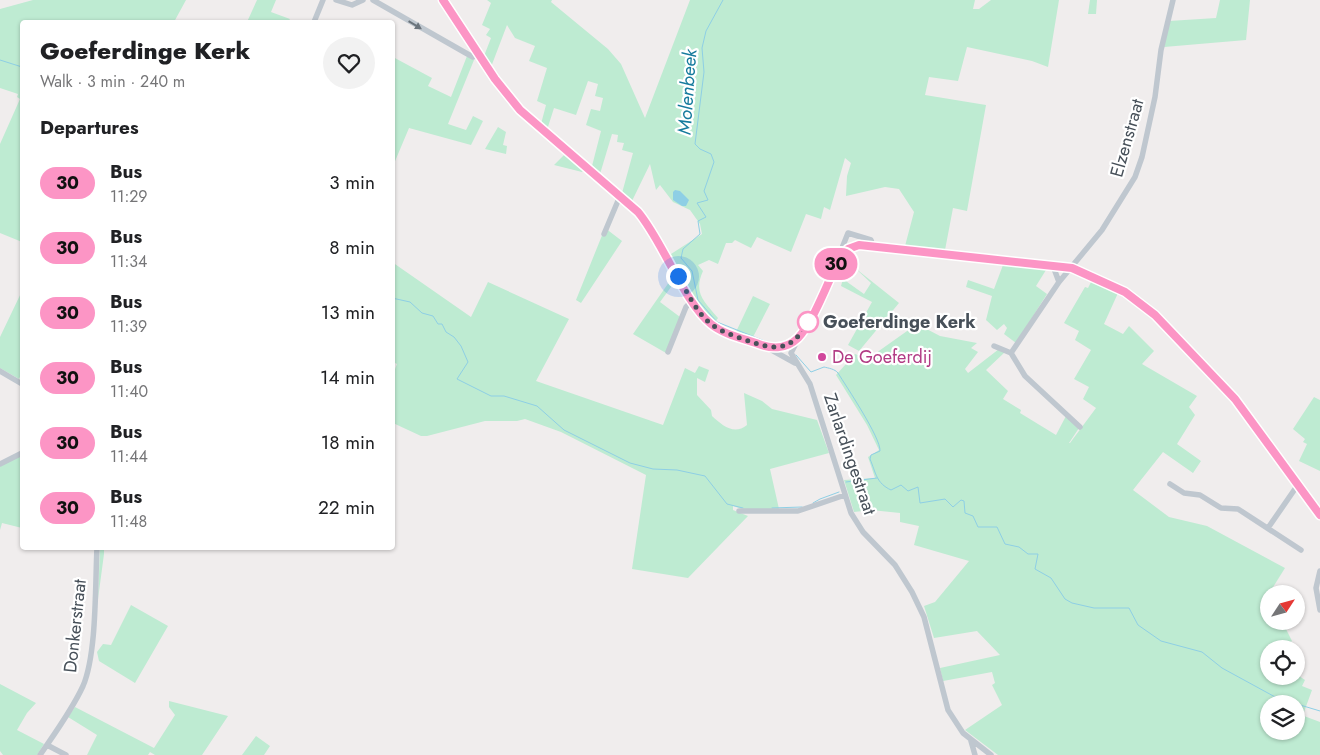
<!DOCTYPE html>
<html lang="en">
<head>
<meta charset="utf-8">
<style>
  :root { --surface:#fff; --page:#f2f2f2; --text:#202124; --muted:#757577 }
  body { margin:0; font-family:Jost,sans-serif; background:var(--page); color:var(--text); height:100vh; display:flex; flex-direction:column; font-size:19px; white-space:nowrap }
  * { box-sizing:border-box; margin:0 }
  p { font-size:16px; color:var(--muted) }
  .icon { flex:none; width:28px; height:28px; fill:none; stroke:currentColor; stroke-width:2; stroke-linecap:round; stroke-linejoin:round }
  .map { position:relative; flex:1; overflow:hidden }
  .details { position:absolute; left:20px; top:20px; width:375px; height:530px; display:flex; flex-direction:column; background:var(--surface); border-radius:5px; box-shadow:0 1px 4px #0004 }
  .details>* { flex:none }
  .badge { padding:0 10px; border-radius:16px; font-size:18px; line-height:32px }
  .needle { width:32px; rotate:54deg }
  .tools { position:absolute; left:1260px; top:585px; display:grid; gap:10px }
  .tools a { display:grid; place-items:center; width:45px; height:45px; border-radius:50%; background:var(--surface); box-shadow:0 1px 4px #0004; font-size:25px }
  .you { position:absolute; width:25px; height:25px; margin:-12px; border:4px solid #fff; border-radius:50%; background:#1a73e8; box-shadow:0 0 0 8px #1a73e833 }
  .map>.badge { position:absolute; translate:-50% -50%; box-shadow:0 0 0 2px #fff }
  h2 { padding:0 20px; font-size:19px; line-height:45px }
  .round { display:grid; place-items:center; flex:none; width:52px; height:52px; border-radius:26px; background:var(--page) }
  .head { display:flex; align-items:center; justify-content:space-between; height:85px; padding:0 20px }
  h1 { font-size:24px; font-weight:800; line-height:38px }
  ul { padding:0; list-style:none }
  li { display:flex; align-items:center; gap:15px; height:65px; padding:0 20px }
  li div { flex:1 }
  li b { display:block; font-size:19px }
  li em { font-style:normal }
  li .badge { min-width:55px; font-weight:700; text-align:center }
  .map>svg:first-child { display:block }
  .green { fill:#beebd2 }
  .water { fill:#8ecfe5 }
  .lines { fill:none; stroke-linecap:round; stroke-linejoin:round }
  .stream { stroke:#8ecfe5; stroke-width:1 }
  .minor { stroke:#bfc7cf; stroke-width:5.5 }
  .oneway { fill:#6b747c }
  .line-casing { stroke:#fff; stroke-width:11 }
  .line { stroke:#fc95c5; stroke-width:8 }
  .walk { stroke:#475059; stroke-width:5; stroke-dasharray:0 9 }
  .stop-dot { fill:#fff; stroke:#fc95c5; stroke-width:2.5 }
  .hotel-dot { fill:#d1479c; stroke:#fff; stroke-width:2 }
  .labels { text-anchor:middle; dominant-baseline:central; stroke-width:4.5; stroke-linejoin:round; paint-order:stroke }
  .street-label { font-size:18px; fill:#475059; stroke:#fff }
  .stop-label { font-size:18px; font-weight:bold; fill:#475059; stroke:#fff; text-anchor:start }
  .hotel-label { font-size:18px; fill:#b23c85; stroke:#fff; text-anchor:start }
  .water-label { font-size:19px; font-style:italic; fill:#167b9d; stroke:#fff }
</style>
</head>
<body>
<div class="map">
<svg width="1320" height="755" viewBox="0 0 1320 755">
  <rect width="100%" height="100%" fill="#f0eded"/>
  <path class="green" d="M33 0H186L174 22H22V242L0 233V144L20 99 17 97 18 94 0 88V9Z
    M257 0H276L271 12 290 19 288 22H247Z
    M487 0H552L551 2 608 49 621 64 645 118 690 0H975L973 9H979L991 0H1059L1048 67 1032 61 967 47 958 81 929 77 925 95 986 105 967 211 953 208 945 250 905 246 914 212 899 189 885 187 846 196 847 176 851 163 845 158 830 210 824 207 821 219 806 214 791 252 757 237 751 248 735 240 732 243H726L718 264 709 260 698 265 703 271C693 293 704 301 718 318L714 324 696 300 671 254 702 234 700 224 690 210 673 202 660 185 656 190 650 164 632 201 622 193 633 153 622 150 624 143 617 142 618 135 612 134 600 174 592 166 601 131 586 125 591 109 600 111 603 98 595 96 598 84 588 81 576 115 554 108 547 130 541 124 546 105 537 101 547 68 529 61 535 46 515 38 507 25 491 67 484 56 491 38 486 35 490 29 482 25 491 3Z
    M1090 0H1097L1096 14H1088Z
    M1220 0H1250L1246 40 1164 47 1169 21 1216 18Z
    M467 56 474 60 448 124 466 130 473 116 483 121 471 145 409 128 393 166V57L432 78 428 86 451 97Z
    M498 127 506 132 503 145 507 146 506 154 485 149Z
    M565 154 584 170 582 172 554 165Z
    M605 228 622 241 581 303 576 300Z
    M392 262 471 317 488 282 569 319 536 381 663 425 685 368 695 373 699 366 709 370 705 382 697 378V395L711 410 712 416C722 425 734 436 747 425L744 393 762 401 772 409 817 420 829 453 770 469 779 509 748 511 733 506V510L748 516 688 578 632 569 646 475 561 432 525 419 517 421H485L427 436H421L393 423V374L397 364 393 362Z
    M1003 265 1046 270 1036 286 1047 294 1016 343 1004 334 1007 328 1004 324 997 330 986 320 992 296 966 287 968 280 994 289Z
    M855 268 899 303 859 351 848 345 872 302 841 286 843 279 864 294 871 283Z
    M674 275 677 279 660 302 680 317 666 353 633 334Z
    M1092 280 1118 293 1104 324 1123 334 1129 326 1154 351 1142 364 1197 396 1189 407 1195 415 1177 444 1201 461 1193 473 1163 452 1133 490 1169 517 1207 526 1285 568 1265 600H1269V621H1282L1292 641 1282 649H1269V676H1296V674L1305 680 1302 686 1312 690 1304 712 1296 711V704H1269V731H1296V713L1320 722V755H998L965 730 1002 705 992 685 995 683 992 672 943 681 940 668 1000 655 977 631 934 638 924 606 935 602 969 561 914 545 919 526 900 522V513L871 510 854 512 844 480 875 478 868 457 879 450 867 425 836 375 855 354 863 357 876 353 917 324 940 336 977 343 971 348 978 352 965 369 968 373 999 349 1005 352 986 370 1008 391 1003 399 1021 410 1020 413 1056 435 1066 416 1079 428 1069 443H1070L1096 408 1083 399 1089 387 1074 379 1091 350 1075 340 1079 331 1064 323 1085 287 1088 288Z
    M22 291V372L19 379 0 368V337Z
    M753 296 770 304 752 339 735 334Z
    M1314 397 1320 400V471L1299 461 1307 444 1303 442 1305 439 1293 429Z
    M22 455V528L2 523 0 530V466Z
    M100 548H104V554L98 599Z
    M131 605 168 626 135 683 99 661 97 652 103 644 111 645Z
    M0 684 36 703 27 713 17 730 44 744 37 755H3L0 751Z
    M169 701 228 716 202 755H155L150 752 148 755H87L97 735 68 717 75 707 154 748 175 715 169 707Z
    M256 736 270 746 264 755H242Z"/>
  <path class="water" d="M675 190 680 191 689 200 686 206H682L673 200V192Z"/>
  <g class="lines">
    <path class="stream" d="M723 0 706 31 702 48 704 72 695 144 700 149 711 154 714 162 704 191 708 200 697 203 706 217 698 221 700 234 683 249 681 258 692 271 698 300 717 322 772 344
      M0 60 22 67
      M392 298 410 302 422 313 433 316 438 324H442L446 332 454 337 461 346 468 362 457 379 491 396H504L537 406 564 430 630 463 653 469 677 470 705 476 727 504 743 508
      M796 355 811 372 824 367C828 368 835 369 838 373 846 386 881 438 880 451L871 455 870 459C876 473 876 483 891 490L901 485 908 491 918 487 920 503 945 499 953 507 961 500 964 501 965 513 973 516 978 527H997L1005 544 1019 547 1028 554H1038L1035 569 1051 578 1065 599 1072 603 1094 608H1129L1138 625 1161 641 1202 652 1222 668 1277 698 1320 711
      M846 482 877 478
      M813 503 820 499 839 492
      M772 508 802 507"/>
    <path class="minor" d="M336 0 352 5 363 0
      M373 0 464 52 473 57 479 54
      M443 0 495 79 519 110 626 201 649 226 692 301 710 324 722 331 768 348 795 363
      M314 22 323 0
      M604 234 620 196
      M844 252 842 248 848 233 871 240 873 246
      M1053 266 1059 282
      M994 346 1011 353 1025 376 1080 427
      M770 348 783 347 796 340
      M668 352 686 307 692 301
      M1011 353 1059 282 1102 230 1135 177 1142 157 1155 97 1161 50 1173 0
      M0 371 22 384
      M0 464 22 453
      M1170 484 1184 493 1200 495 1221 508 1238 509 1301 550
      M739 511H798L845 495
      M1268 528 1297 486
      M1320 571 1316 588 1320 610
      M971 741 975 755
      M47 745 66 755
      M40 755C55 733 72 710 83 686 97 653 95 585 97 548
      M991 755 963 733 948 710 924 617 912 592 895 565 863 532 851 513 810 384 791 353 839 260C847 246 858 245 873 246L1072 268 1125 292 1155 315 1235 399 1320 515"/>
  </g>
  <defs><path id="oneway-solid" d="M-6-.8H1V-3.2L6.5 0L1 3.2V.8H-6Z" transform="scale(1.25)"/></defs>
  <use class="oneway" href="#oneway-solid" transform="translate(415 25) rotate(31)"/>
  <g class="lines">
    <defs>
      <path id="line" d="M443 0 495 79 520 110 638 212C664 243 683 301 711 324 723 334 741 338 756 343 770 349 786 350 798 338 814 321 829 279 840 257L848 249 859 245 1072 268 1125 292 1155 315 1235 399 1320 515"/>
    </defs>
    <use href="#line" class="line-casing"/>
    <use href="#line" class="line"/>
    <path class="walk" d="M678 276C687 292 696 312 711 324 720 331 732 335 743 339 773 350 790 354 808 322"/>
  </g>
  <circle class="stop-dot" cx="808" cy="322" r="10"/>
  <circle class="hotel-dot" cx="822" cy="357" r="5"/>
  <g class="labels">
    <g class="street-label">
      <text transform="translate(1127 138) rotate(-74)">Elzenstraat</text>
      <text transform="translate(850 454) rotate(71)">Zarlardingestraat</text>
      <text transform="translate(75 626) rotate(-84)">Donkerstraat</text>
    </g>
    <g class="stop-label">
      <text x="823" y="322">Goeferdinge Kerk</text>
    </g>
    <g class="hotel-label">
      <text x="832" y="357">De Goeferdij</text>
    </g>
    <g class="water-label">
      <text transform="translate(687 92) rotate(-86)">Molenbeek</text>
    </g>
  </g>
</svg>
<div class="tools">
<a><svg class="needle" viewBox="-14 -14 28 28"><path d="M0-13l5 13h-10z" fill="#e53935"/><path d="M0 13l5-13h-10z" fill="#757577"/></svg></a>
<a><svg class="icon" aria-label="locate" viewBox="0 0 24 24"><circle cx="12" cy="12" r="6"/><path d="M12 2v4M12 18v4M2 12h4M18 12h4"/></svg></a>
<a><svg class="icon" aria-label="layers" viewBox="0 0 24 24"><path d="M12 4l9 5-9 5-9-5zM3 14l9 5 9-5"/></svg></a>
</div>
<div class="you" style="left:678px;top:276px"></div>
<b class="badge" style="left:836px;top:264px;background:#fc95c5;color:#111">30</b>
<section class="details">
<div class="head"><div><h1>Goeferdinge Kerk</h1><p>Walk · 3 min · 240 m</p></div><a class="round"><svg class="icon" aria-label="heart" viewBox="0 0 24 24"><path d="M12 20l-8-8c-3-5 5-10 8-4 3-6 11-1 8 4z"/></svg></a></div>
<h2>Departures</h2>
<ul>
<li><span class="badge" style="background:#fc95c5;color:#111">30</span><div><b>Bus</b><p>11:29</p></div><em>3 min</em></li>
<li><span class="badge" style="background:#fc95c5;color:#111">30</span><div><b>Bus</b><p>11:34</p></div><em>8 min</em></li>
<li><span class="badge" style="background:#fc95c5;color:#111">30</span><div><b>Bus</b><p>11:39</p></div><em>13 min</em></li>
<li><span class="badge" style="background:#fc95c5;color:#111">30</span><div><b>Bus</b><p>11:40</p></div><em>14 min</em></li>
<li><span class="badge" style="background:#fc95c5;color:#111">30</span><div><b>Bus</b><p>11:44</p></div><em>18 min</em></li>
<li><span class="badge" style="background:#fc95c5;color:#111">30</span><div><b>Bus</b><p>11:48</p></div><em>22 min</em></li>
</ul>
</section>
</div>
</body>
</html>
